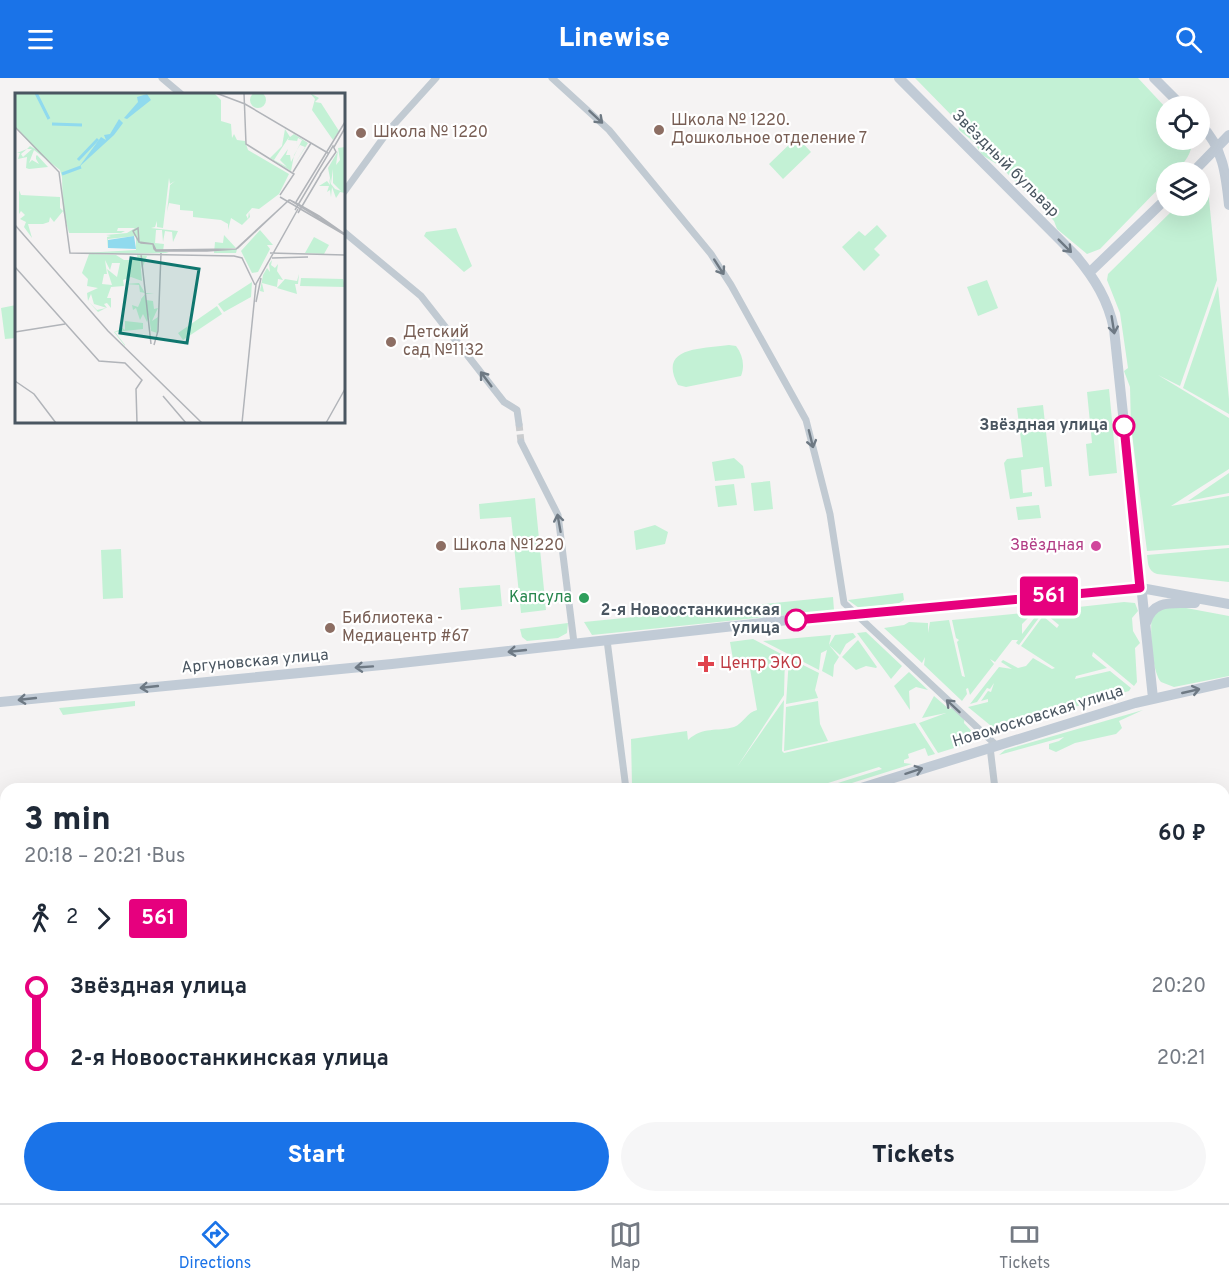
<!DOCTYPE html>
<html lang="en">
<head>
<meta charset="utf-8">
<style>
  :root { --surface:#fff; --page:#f6f6f7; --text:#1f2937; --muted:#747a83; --line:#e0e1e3; --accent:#1a73e8 }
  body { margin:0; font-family:Overpass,sans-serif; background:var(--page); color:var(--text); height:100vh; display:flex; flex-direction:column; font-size:22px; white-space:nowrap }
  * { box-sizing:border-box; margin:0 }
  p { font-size:20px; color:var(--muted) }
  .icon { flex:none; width:33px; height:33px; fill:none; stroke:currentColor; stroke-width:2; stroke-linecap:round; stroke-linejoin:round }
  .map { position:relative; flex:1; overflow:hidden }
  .side { position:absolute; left:0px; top:705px; width:1230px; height:420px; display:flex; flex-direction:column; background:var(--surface); border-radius:18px 18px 0 0; box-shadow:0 6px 24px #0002 }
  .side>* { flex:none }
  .badge { padding:0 12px; border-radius:4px; font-size:21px; line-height:39px }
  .tools { position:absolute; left:1156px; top:18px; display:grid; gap:12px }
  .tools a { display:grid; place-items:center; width:54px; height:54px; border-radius:50%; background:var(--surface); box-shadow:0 6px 24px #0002; font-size:30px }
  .map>.badge { position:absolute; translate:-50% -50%; box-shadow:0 0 0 3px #fff }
  .legs { display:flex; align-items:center; gap:9px; height:66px; padding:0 24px; font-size:20px }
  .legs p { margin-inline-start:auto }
  .summary { display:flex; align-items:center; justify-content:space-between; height:102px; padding:0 24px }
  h1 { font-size:33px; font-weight:800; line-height:45px }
  .action { display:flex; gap:12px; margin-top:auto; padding:12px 24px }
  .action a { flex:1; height:69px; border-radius:36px; background:var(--accent); color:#fff; font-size:24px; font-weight:800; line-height:69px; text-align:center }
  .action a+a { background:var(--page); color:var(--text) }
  ul { padding:0 24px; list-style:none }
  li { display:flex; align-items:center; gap:21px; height:72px; font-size:22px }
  li i { display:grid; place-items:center; width:9px; height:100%; margin:0 8px; background:currentColor }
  li i::after { content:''; width:15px; height:15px; margin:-8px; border:4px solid; border-radius:50%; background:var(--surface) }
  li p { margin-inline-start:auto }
  li:first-child i { background:linear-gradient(#0000 50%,currentColor 0) }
  li:last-child i { background:linear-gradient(currentColor 50%,#0000 0) }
  header { display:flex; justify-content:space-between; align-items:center; height:78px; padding:0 24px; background:var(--accent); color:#fff; font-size:27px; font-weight:800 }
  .tabs { display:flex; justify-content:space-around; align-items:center; height:84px; border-top:2px solid var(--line); background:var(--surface); font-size:16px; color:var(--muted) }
  .tabs a { display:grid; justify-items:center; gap:3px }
  .tabs .active { color:var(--accent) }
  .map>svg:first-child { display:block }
  .green { fill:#c3f1d5 }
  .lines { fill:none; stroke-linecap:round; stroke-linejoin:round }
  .street-tunnel { stroke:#caccce; stroke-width:7; stroke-dasharray:7 3.5; stroke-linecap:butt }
  .street { stroke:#c1cad2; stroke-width:7 }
  .secondary { stroke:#c1cbd6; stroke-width:10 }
  .oneway { stroke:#6e7983 }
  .oneway2 { stroke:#6e7984 }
  .line-1-casing { stroke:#fff; stroke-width:14 }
  .line-1 { stroke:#e6007e; stroke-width:9 }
  .education-dot { fill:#8d6e63; stroke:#fff; stroke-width:2 }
  .stop-1-dot { fill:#fff; stroke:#e6007e; stroke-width:3 }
  .hotel-dot { fill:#d1479c; stroke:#fff; stroke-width:2 }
  .leisure-dot { fill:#2e9e5b; stroke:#fff; stroke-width:2 }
  .health-dot { fill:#e0444e; stroke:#fff; stroke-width:2 }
  .labels { text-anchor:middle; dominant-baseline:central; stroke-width:4.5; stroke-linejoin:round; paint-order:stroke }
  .education-label { font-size:16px; fill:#785e54; stroke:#fff; text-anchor:start }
  .street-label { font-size:16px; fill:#4a5661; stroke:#fff }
  .stop-label { font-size:16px; font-weight:bold; fill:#4a5661; stroke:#fff; text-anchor:end }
  .hotel-label { font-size:16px; fill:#b23c85; stroke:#fff; text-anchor:end }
  .leisure-label { font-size:16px; fill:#27864d; stroke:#fff; text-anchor:end }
  .health-label { font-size:16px; fill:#be3a42; stroke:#fff; text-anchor:start }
  .inset-river { fill:none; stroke:#90daee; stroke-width:3 }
  .inset-road { fill:none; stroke:#b1b4b9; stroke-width:1.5 }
  .view { fill:#0f766e; fill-opacity:0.15; stroke:#0f766e; stroke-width:3 }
  .inset-edge { fill:none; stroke:#4a5661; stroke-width:3 }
</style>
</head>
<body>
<header><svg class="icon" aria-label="menu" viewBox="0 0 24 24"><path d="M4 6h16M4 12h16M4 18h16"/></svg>Linewise<svg class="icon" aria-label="search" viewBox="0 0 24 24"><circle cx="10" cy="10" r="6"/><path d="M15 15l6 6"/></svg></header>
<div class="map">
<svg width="1229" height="1125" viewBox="0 0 1229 1125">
  <rect width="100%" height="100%" fill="#f5f3f3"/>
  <path class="green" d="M915 0H1138L1167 31V62H1192C1192 76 1185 84 1175 94H1167V102L1100 171 1087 176 1057 151 1054 143 1000 88 982 77 974 64 959 52 958 44Z
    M797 59 811 74 783 101 769 86Z
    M1200 106 1208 111 1217 202 1180 308 1158 297 1229 340V391L1171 428 1229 418V467L1147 473 1131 348 1130 309 1124 293 1128 290 1120 235 1107 202 1108 196 1177 128H1200Z
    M877 147 887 158 874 171 880 177 864 193 842 169 859 153 865 158Z
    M456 150 472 188 464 194 424 158 426 154Z
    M987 202 998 230 978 238 967 209Z
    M1218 208 1229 321V336L1183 310Z
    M16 227V260L5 261 1 230Z
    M729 267 736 268C743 277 745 288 741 298L686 309 678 307C657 268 703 271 729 267Z
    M1109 311 1117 395 1089 398 1086 366 1092 365 1087 314Z
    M1043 327 1052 408 1045 409 1043 389 1021 392 1023 415 1032 414V418L1010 421 1004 385 1007 381 1023 379 1017 330Z
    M734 380 743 388 745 400 715 403 712 384Z
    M1229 395V415L1188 423Z
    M770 403 773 431 754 433 751 405Z
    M734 406 737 427 718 429 715 408Z
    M535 420 546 532 521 535 511 439 480 441 479 426Z
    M1039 427 1041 440 1018 442 1016 429Z
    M655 447 668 454 665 466 636 472 634 453Z
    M1229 470V504L1157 496C1148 493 1148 486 1147 477Z
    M121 471 123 520 103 521 101 472Z
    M500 507 502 528 461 532 459 510Z
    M903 515 904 522 899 525 859 530 848 522Z
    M833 519 834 532 592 557 584 544Z
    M1124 524 1135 525 1138 533 1132 540 1133 553 1140 565 1135 570 1137 604 1134 608 1093 574 1092 578 1107 590 1076 598 1075 601 1110 593 1131 610 1129 613 1064 632 1052 641 1043 639 996 652 968 629 988 624V621L981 623 988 613 991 614 994 605 990 611 987 610 977 624 970 626 999 589 1012 591 1001 584 1003 582 1018 590 1026 588 1033 580 1052 591 1055 590 1021 568 1043 538 1057 550 1059 547 1042 533Z
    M1170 527 1229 538V598L1174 609 1161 604C1151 591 1150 552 1152 535Z
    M1034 534 1022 546V556L1038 535 1041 537 1019 567 1016 565 1018 562H1012L995 584 990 581 994 586 970 617 968 610 966 611 967 616 962 623 924 587 925 579 922 585 884 550 904 547 909 544 928 545V555L930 544 949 542 962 598 965 599 957 564 959 562 956 560 952 542Z
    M568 545 567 555 558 560 527 563 522 559 520 551Z
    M866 554 902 588 891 601 857 555Z
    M853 555 856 559 846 566 840 577 829 567 839 579 834 587 833 599 822 593 827 572 821 575 819 592 763 563 831 557 829 567 835 557Z
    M753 561 785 578 784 617 737 689 784 622 782 673 784 675 915 645 935 676 928 678 925 670 908 676 909 680 904 682V685L912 686 833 711H819L882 691 879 689 809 711H701L702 707 698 711H672L677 707 657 711H635L632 707 631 661 687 653 688 662C703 648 717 654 734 649 743 646 747 634 757 632L749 585 734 587 730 564Z
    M858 562 877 589 876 590 866 588 856 592 842 579Z
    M789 580 819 595 815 612 818 620 786 626Z
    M909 594 928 612 916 609 909 613 910 632 894 608Z
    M934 618 949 631 956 629 965 635 964 645 980 662 938 675 919 645 946 635 922 640Z
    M135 623V628L63 637 59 630Z
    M818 623 820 646 828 663 784 673 786 629Z
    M1143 632 1119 643 1122 650 1116 656 1075 665 1056 674 1049 671V666L1059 663 1064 659 999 677 1005 672Z
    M562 1119H793L794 1125H564Z"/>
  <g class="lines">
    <path class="street-tunnel" d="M519 346 521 364"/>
    <path class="street" d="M162 0 181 16
      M552 0 609 52 711 176 731 207 806 342 830 436 844 525 996 667
      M344 114 389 52 436 0
      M344 154 421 218 504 324 517 332 519 346
      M521 364 558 437 574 565
      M607 562 626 711
      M990 669 995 711"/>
    <path class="secondary" d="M899 0 1076 178C1095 201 1108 222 1114 251L1153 620
      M1154 0 1182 28
      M1200 46C1223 69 1226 97 1229 127
      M1193 94 1229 57
      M1090 194 1167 120
      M1146 545C1153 520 1174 526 1195 525
      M0 624 392 586 788 542 1113 511 1141 510 1229 526
      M858 711 1135 625 1229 604
      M0 960 6 959
      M435 1119 436 1125"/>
  </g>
  <defs><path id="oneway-shaft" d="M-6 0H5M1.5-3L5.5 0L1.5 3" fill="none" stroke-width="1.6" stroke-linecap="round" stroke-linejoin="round" transform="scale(1.5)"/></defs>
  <g class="oneway">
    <use href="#oneway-shaft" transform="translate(596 39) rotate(43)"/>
    <use href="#oneway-shaft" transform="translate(719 189) rotate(57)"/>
    <use href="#oneway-shaft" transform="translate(486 301) rotate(-127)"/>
    <use href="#oneway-shaft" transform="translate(811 361) rotate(76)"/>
    <use href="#oneway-shaft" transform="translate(559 445) rotate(-100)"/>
    <use href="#oneway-shaft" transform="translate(953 628) rotate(-137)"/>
  </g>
  <g class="oneway2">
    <use href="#oneway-shaft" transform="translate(1065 168) rotate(45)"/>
    <use href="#oneway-shaft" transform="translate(1113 247) rotate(81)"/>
    <use href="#oneway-shaft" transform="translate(517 573) rotate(174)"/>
    <use href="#oneway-shaft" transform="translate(364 589) rotate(176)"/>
    <use href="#oneway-shaft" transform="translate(149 609) rotate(174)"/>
    <use href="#oneway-shaft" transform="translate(1191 613) rotate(-13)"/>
    <use href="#oneway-shaft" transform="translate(27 621) rotate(174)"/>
    <use href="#oneway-shaft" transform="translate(914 693) rotate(-18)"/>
  </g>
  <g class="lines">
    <defs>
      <path id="line-1" d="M796 542 1140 510 1124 348"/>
    </defs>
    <use href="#line-1" class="line-1-casing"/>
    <use href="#line-1" class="line-1"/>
  </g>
  <g class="education-dot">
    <circle cx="659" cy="52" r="6"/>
    <circle cx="361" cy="55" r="6"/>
    <circle cx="391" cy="264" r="6"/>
    <circle cx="441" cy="468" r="6"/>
    <circle cx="330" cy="550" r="6"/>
  </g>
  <g class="stop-1-dot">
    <circle cx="1124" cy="348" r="10"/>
    <circle cx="796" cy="542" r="10"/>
  </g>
  <circle class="hotel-dot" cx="1096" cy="468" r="6"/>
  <circle class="leisure-dot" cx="584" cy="520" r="6"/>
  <path class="health-dot" d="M703 577h6v6h6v6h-6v6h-6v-6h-6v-6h6z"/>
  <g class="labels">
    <g class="education-label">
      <text x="671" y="43">Школа № 1220.<tspan x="671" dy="18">Дошкольное отделение 7</tspan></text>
      <text x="373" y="55">Школа № 1220</text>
      <text x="403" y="255">Детский<tspan x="403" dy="18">сад №1132</tspan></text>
      <text x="453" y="468">Школа №1220</text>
      <text x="342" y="541">Библиотека -<tspan x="342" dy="18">Медиацентр #67</tspan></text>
    </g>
    <g class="street-label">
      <text transform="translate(1005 86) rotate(45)">Звёздный бульвар</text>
      <text transform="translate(255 584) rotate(-5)">Аргуновская улица</text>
      <text transform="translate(1038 639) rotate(-17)">Новомосковская улица</text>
    </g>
    <g class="stop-label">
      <text x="1108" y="348">Звёздная улица</text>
      <text x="780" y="533">2-я Новоостанкинская<tspan x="780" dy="18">улица</tspan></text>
    </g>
    <g class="hotel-label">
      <text x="1084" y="468">Звёздная</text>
    </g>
    <g class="leisure-label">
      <text x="572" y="520">Капсула</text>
    </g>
    <g class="health-label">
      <text x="720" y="586">Центр ЭКО</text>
    </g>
  </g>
  <g transform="translate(15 15)">
    <rect width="330" height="330" fill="#f5f3f3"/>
    <path d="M235 7a8 8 0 1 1 16 0a8 8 0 1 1-16 0ZM0 0H199L206 7V28L216 31 217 45 219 41 222 47 230 48 233 57 274 81 264 101 244 116 237 115 231 122 233 126 234 119 235 124 227 132 216 125 213 137V131L206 127 178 124V118L165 117V112L154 110 152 119 155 92 160 88 155 91 154 85 148 135 142 134V128L140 134 136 135 163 138 158 149 157 139 150 138 148 149 147 137H141L140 150 149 151 148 158 154 160 77 161 101 162 109 167H123L122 162 140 163H132L127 176 125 166 127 188 116 184 108 187 109 193 96 194 92 205H96V215L92 210 89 211 92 215 79 211 76 201 73 208 82 217 91 215 83 219 73 208 72 200 83 195 72 193 73 186 67 180 74 161 68 160 121 157V143L93 146V156L92 144 96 143 91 142 112 140 120 135H103L102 138H110L106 140H54L48 118 39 129 35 124 34 129 28 131H13L17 145 9 134 11 129 5 126 10 122 6 118 4 121V97L6 102 45 104V115L48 118 47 84 45 77 19 57 14 70 17 67 24 71 21 66V63L22 62 33 74 14 76 11 75 12 64 3 66 5 60H2L12 56 6 61 8 64 17 56H12L15 53 20 56 0 34ZM90 167 95 177 97 170H105L102 184 92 176 97 192 87 191 89 181H92ZM295 0 304 5 300 9 306 10 324 38 318 47 297 17 300 6ZM270 36 275 44 279 41 293 50 279 72 290 54 285 52 279 62 276 78 255 65 267 53ZM274 44 273 47 282 48 281 52 283 45 287 47 276 69 275 62H271L273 56 265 67 272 74 259 67ZM330 54V100L325 99 321 105 317 94 316 104 315 97 312 99 314 93H304L312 88 315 92 314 85 316 91 320 96 326 98 318 90V76L316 90 313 75 323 58 321 72 325 67 323 55ZM245 137 258 152H252L255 156 243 179 237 180 226 158ZM209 142 221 155H202L222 156 221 160H199L200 149 208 150ZM299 144 314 152 309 161 290 160ZM257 167 256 172 260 175 263 171 262 178 268 187 263 186 262 194 247 190 249 199 245 198 248 182 252 175 255 179 254 171ZM284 181 283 191H280L282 201 262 195 270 186 282 188ZM286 185 328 186 330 194 285 193ZM237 189 236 204 209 219 203 211ZM124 190 130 200 125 199 126 206 131 200H139L131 201V207L138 208 139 216 143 215 137 228 143 224 142 240 136 238 134 222 132 229 128 221 125 227 121 215 118 217 117 212 123 214 126 207 124 192 109 191ZM202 213 207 221 168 247 163 240ZM110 228 128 230V236L100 239 110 252V253L99 239 106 236 105 233 110 237Z" fill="#c3f1d5" fill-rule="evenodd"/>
    <path d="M132 1 136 7 112 26 109 25 123 9 122 4ZM104 26 108 30 99 42 64 74 86 44 91 47 89 42 95 41ZM119 143 121 156 93 155V147Z" fill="#90daee"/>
    <path class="inset-river" d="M21 0 34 26M37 31 67 32M63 67 83 46M47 81 66 74"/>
    <path class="inset-road" d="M201 0 230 11 313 60M229 0 231 51 279 81 265 102M0 34 44 79 55 160 219 163 227 165 240 192M319 54 330 35M278 79 296 50M265 104 330 142M275 107H274L223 155 221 156 192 158H141L139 156 138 151 126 150 124 149 118 138 123 135 124 149 138 151 141 157 221 156 273 108 275 107 283 111 304 123 330 141ZM281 109 330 29M280 117 318 53 321 59 305 82M283 120 306 81M0 132 93 238 187 330M255 160 330 162M126 161 136 251M257 165 293 164M0 174 84 268 110 270 127 287 121 296 122 330M241 209 246 185M0 239 50 231M139 252 143 238 146 160M0 288 19 301 41 330M148 303 171 330M227 330 241 191 283 116M311 330 330 296"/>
    <path class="view" d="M116 165 184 176 172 250 105 240Z"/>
    <rect width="330" height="330" class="inset-edge"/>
  </g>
</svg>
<div class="tools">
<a><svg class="icon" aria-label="locate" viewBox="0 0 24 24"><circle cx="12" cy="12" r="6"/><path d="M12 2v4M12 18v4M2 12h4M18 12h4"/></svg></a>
<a><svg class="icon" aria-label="layers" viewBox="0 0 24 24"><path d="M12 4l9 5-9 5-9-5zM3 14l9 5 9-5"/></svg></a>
</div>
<b class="badge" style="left:1049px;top:518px;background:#e6007e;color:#fff">561</b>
<section class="side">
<div class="summary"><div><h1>3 min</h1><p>20:18 – 20:21 · Bus</p></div><b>60 ₽</b></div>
<div class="legs"><svg class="icon" aria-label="walk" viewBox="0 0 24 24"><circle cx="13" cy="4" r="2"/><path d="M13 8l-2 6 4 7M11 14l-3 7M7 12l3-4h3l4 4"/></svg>2<svg class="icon" aria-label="forward" viewBox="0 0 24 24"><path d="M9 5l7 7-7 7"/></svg><b class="badge" style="background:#e6007e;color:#fff">561</b></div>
<ul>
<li><i style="color:#e6007e"></i><b>Звёздная улица</b><p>20:20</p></li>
<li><i style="color:#e6007e"></i><b>2-я Новоостанкинская улица</b><p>20:21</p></li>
</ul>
<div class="action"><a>Start</a><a>Tickets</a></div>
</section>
</div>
<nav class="tabs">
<a class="active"><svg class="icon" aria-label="directions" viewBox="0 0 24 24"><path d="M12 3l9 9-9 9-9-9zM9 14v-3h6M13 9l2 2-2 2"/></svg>Directions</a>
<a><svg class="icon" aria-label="map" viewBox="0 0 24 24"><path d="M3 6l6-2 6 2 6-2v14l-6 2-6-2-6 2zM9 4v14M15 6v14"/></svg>Map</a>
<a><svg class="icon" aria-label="tickets" viewBox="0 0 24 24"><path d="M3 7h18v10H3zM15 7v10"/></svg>Tickets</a>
</nav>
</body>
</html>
